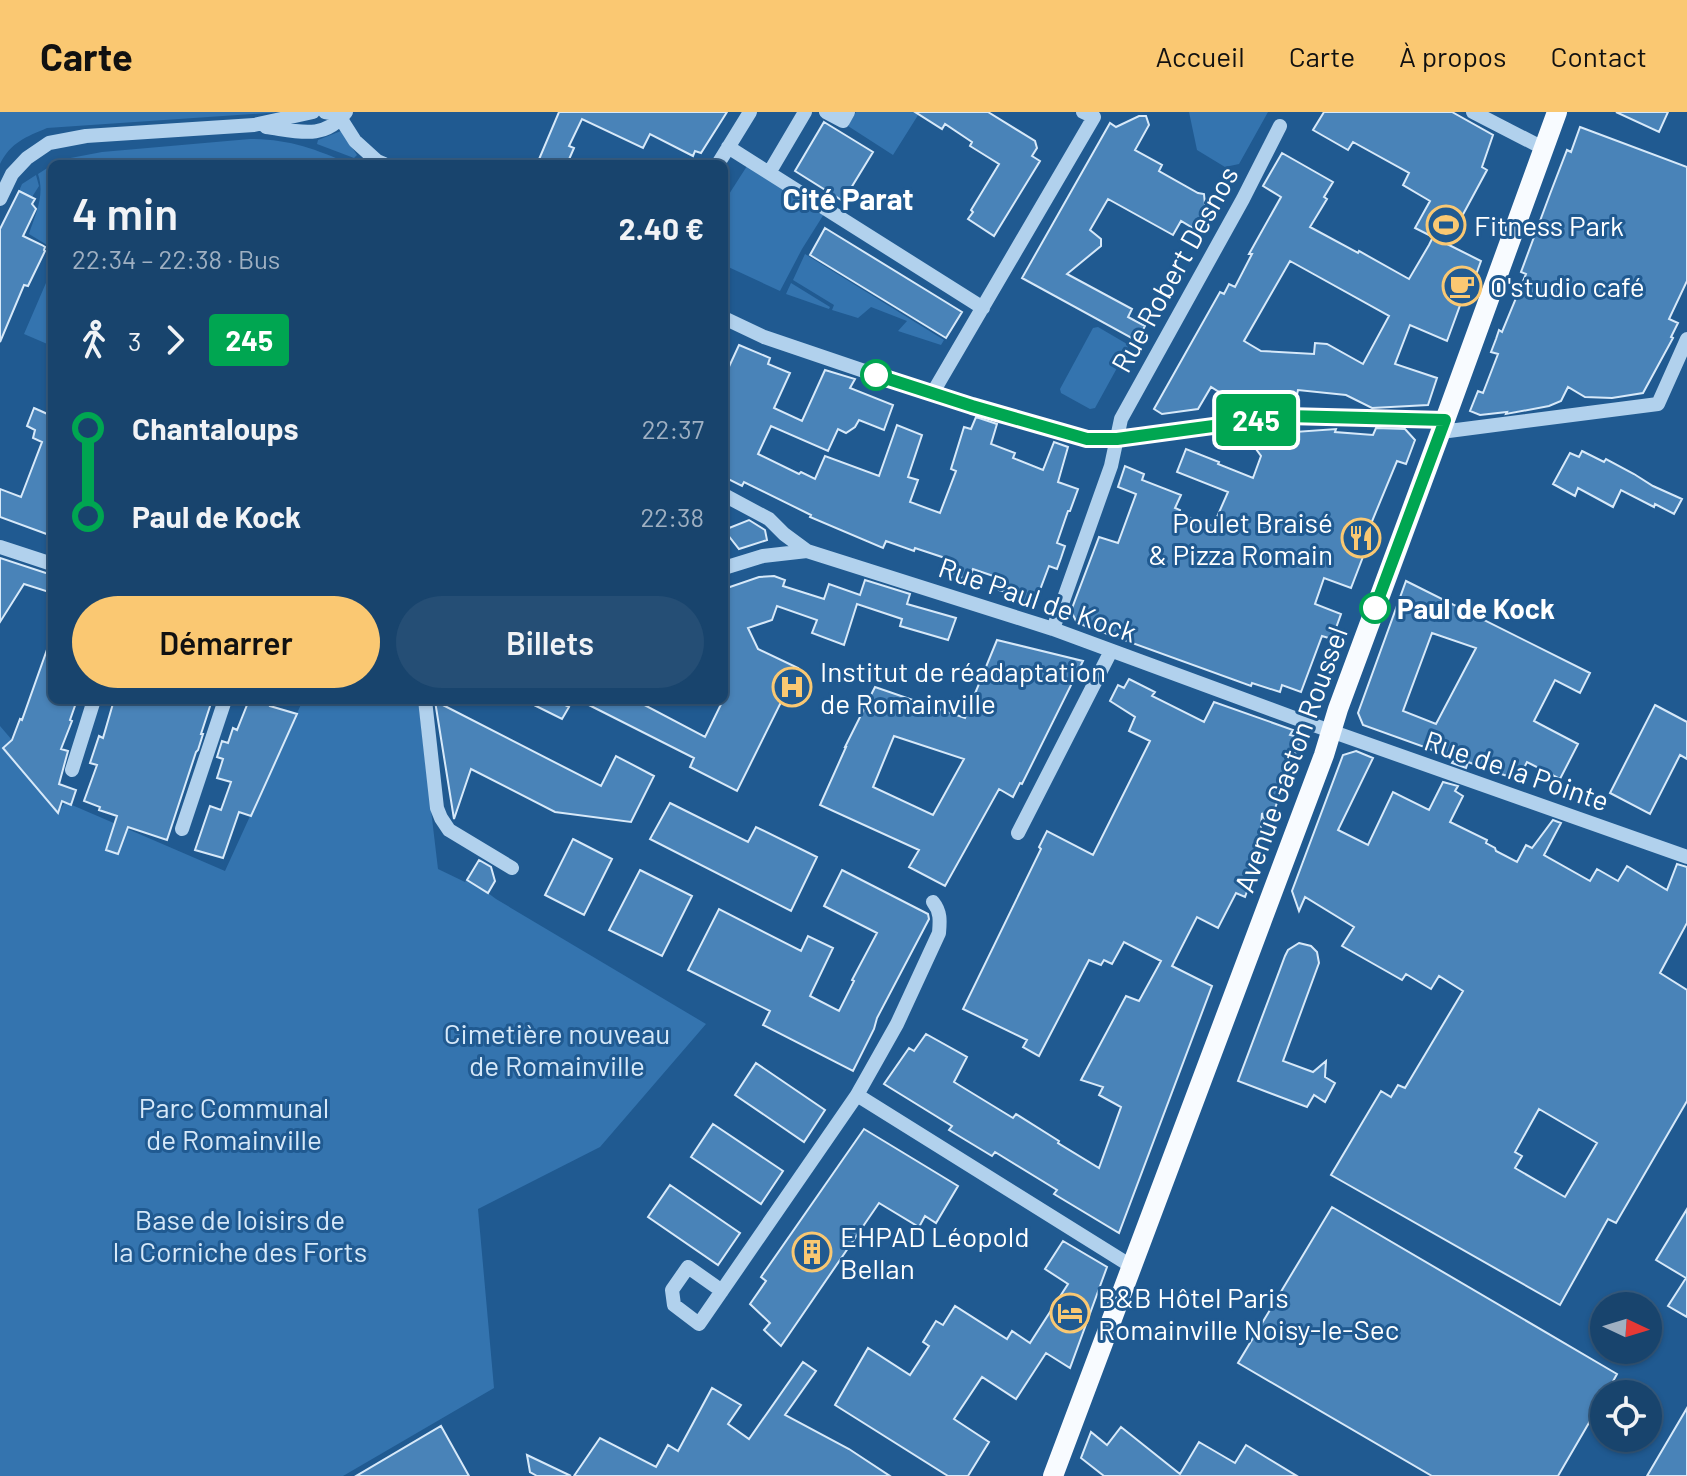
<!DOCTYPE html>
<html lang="fr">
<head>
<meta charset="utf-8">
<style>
  :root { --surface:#18446d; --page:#254e75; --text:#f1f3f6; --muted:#9fb0c2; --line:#365c80; --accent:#fac872 }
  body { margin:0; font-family:Barlow,sans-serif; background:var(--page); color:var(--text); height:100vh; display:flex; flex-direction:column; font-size:30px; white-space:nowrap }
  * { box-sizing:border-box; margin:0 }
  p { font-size:26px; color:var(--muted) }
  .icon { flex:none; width:44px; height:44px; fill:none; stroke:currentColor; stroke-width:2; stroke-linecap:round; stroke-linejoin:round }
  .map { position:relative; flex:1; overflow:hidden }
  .sheet { position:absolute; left:48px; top:48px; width:680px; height:544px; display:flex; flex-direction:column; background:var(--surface); border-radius:12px; box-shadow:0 2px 6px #0004,0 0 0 2px var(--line) }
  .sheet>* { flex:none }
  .badge { padding:0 16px; border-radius:6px; font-size:28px; line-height:52px }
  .needle { width:52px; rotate:94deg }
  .tools { position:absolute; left:1590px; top:1180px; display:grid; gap:16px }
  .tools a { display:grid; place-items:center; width:72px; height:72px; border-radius:50%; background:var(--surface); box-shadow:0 2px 6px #0004,0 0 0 2px var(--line); font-size:40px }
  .map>.badge { position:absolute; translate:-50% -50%; box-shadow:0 0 0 4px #fff }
  .legs { display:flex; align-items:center; gap:12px; height:88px; padding:0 24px; font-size:26px }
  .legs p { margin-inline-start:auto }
  .headline { display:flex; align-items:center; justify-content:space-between; height:136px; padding:0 24px }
  h1 { font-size:44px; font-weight:600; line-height:60px }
  .primary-button { display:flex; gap:16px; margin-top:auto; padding:16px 24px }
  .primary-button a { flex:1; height:92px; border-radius:48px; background:var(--accent); color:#111; font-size:32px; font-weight:600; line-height:92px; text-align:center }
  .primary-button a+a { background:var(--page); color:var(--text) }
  ul { padding:0 24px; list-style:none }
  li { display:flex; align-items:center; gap:28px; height:88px; font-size:30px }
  li i { display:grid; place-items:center; width:12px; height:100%; margin:0 10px; background:currentColor }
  li i::after { content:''; width:20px; height:20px; margin:-10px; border:6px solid; border-radius:50%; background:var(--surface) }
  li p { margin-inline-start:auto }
  li:first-child i { background:linear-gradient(#0000 50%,currentColor 0) }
  li:last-child i { background:linear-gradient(currentColor 50%,#0000 0) }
  header { display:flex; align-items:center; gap:48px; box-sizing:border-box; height:112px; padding:0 40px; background:var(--accent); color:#111 }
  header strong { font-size:38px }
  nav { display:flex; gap:44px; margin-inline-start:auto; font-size:28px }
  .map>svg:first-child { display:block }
  .green { fill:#3474af }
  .building { fill:#4983b8; stroke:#d7e9f9; stroke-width:2; fill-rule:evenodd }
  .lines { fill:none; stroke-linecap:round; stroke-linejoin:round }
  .minor { stroke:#b1d1ed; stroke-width:14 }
  .major { stroke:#f8fbff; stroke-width:20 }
  .line-1-casing { stroke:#fff; stroke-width:18 }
  .line-1 { stroke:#00a651; stroke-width:12 }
  .stop-1-dot { fill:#fff; stroke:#00a651; stroke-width:4 }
  .labels { text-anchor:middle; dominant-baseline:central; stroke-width:6; stroke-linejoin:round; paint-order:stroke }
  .poi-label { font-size:28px; fill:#fff; stroke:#205a91; text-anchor:start }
  .street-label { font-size:28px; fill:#fff; stroke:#205a91 }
  .stop-label { font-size:28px; font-weight:bold; fill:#fff; stroke:#205a91; text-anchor:start }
  .park-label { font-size:28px; fill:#d7e9f9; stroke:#205a91 }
  .neighbourhood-label { font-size:30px; font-weight:bold; fill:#fff; stroke:#205a91 }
</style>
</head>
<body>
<header>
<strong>Carte</strong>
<nav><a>Accueil</a><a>Carte</a><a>À propos</a><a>Contact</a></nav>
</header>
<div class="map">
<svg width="1687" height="1364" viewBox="0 0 1687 1364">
  <rect width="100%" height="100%" fill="#205a91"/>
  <path class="green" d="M0 0H283L47 16C26 25 11 30 0 52Z
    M856 0H920L893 43 848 14Z
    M1189 0H1268L1239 52 1225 55 1197 38Z
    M341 19 357 43 354 46 317 32 318 28Z
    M250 27C289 27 315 37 350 52H53L60 48 102 40Z
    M52 53V136L29 122C36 101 45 83 38 62Z
    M747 54 824 102 802 137 780 179 724 153V90Z
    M36 63 39 74 32 85 19 79 22 72Z
    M805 142 944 228 941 233 898 219 907 209 871 195 858 206 832 198 834 193 793 168Z
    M52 157V234L24 222Z
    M791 171 830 195 829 197 786 182Z
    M1098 215 1127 232 1128 236 1095 296 1090 297 1061 281 1060 277 1093 216Z
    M303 588H418L438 757 465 770 480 747 490 753 495 769 488 781 496 787 706 912 600 1035 478 1097 494 1276 343 1364H0V614L12 628 3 637 58 701 65 690 225 759Z"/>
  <path class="building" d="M559 0H727L701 41 695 39 693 44 650 22 643 36 582 7 569 34 574 36 567 52H537Z
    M915 0H988L1035 29 1037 36 1032 44 1040 49 994 124 968 107 973 100 971 98 999 52 970 34 972 30 945 12 942 17Z
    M1324 0H1452L1493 23 1482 55 1487 58 1447 132 1481 149 1466 190 1462 188 1447 229 1410 213 1395 252 1437 266 1428 293 1372 296 1346 283 1298 278 1297 283 1256 280 1246 297 1211 275 1198 297 1162 302 1154 297 1220 180 1224 182 1229 172 1235 175 1252 142H1249L1281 85 1263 74 1282 41 1333 70 1324 85 1327 87 1310 115 1358 141 1359 139 1409 167 1429 133 1433 125 1415 116 1430 89 1403 73 1409 61 1353 30 1348 38 1313 18ZM1290 149 1389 204 1363 252 1327 232 1315 231 1314 242 1261 239 1244 229Z
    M1616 0H1668L1659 20Z
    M1139 4H1146L1149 13 1135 38 1162 53 1159 59 1198 81 1204 82 1206 104 1198 119 1181 109 1173 123 1108 87 1090 118 1101 127V134L1067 162 1132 197 1128 205 1145 214 1137 229 1022 166 1110 11 1116 15Z
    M824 10 873 40 843 89 795 59Z
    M1580 15 1687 55V169L1669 207 1678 211 1671 225 1673 226 1643 281 1612 286 1585 285 1568 275 1561 289 1549 294 1506 302 1507 300 1480 303 1470 299 1478 279 1483 281 1498 242 1491 240 1496 227 1499 218 1502 220 1526 162 1521 160 1550 82 1567 38 1571 40Z
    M19 79 35 87 32 92 36 97 23 124 42 133 45 135 44 138 45 139 28 174 24 173 0 230V117Z
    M825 116 962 200 946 226 810 143Z
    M739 233 770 246 768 252 790 261 774 296 802 309 825 258 855 267 850 276 893 293 884 318 859 308 855 315 846 321 838 317 828 339 771 314 758 342 799 362 801 360 815 367 825 344 879 364 897 313 922 323 908 365 918 368 910 390 940 401 956 359 951 357 964 315 971 317 976 305 997 312 991 332 1015 341 1013 346 1043 358 1054 330 1068 335 1058 370 1078 377 1070 399H1068L1057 431 1065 434 1061 446 1057 457 1049 454 1035 491 1029 488 1027 494 1004 485 1006 480 999 478 1002 467 973 457 969 468 941 458 945 446 915 436 914 439 886 429 883 436 810 405 811 403 744 370 742 374 724 365V258L727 259Z
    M34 296 52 304V424L0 405V377L21 385 42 330 33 326 35 318 27 314Z
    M1376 316 1405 317 1415 328 1406 352 1397 349 1368 419 1379 424 1373 439 1366 437 1351 476 1324 466 1315 492 1341 502 1332 527 1322 524 1301 580 1282 573 1280 580 1252 571 1251 574 1077 511 1071 499 1099 425 1118 431 1136 382 1118 375 1125 354 1144 362 1142 368 1181 383 1175 396 1180 398 1179 402 1213 414 1228 380 1177 360 1186 337 1219 350 1218 352 1253 366 1261 344 1253 333 1252 323 1336 317 1335 320 1373 323Z
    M1582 339 1604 350 1606 347 1634 362 1653 374 1682 387 1674 402 1655 392 1654 395 1621 378 1613 395 1578 376 1575 384 1553 372 1570 341 1579 345Z
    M749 408 765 418 767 428 739 437 724 418Z
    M0 446 52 463V481L24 472 0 510Z
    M774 464 785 468 783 474 824 487 829 472 860 483 865 468 910 482 907 492 956 506 948 528 900 514 902 507 857 492 844 533 812 521 817 508 777 494 772 508 748 516 758 537 798 556 737 679 690 655 694 646 579 588H635L705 625 728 578 724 569V477L759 465Z
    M1406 469 1590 561 1580 581 1555 568 1534 609 1578 632 1560 667 1527 650 1518 668 1468 650 1466 656 1452 651 1455 646 1363 613 1358 601ZM1432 521 1476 536 1436 612 1403 599Z
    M997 528 1083 549 1022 672 1020 671 1013 685 999 677 945 774 909 755 919 738 820 693 846 635H845L875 575 965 606ZM894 624 964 647 933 703 873 675Z
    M49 532H52V588H77L70 608 72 609 61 637 68 639 59 672 76 678 71 693 62 689 58 701 3 636 12 628 20 607 22 608Z
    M1129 567 1155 580 1152 584 1204 610 1214 590 1293 618 1290 623 1301 626 1268 715 1262 701 1259 746 1245 785 1236 781 1218 816 1197 805 1172 854 1212 874 1119 1121 1054 1082 1057 1078 995 1040 992 1044 949 1018 952 1014 884 972 909 936 914 939 926 922 967 945 954 970 1013 1006 1016 1002 1059 1029 1058 1031 1099 1056 1121 995 1099 983 1103 975 1081 968 1126 884 1139 889 1161 849 1124 830 1112 852 1104 848 1101 853 1089 848 1039 944 1023 935 1027 928 963 897 1041 737 1039 735 1047 719 1093 743 1150 629 1129 619 1135 605 1110 589 1118 573 1124 576Z
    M114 588H212L201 622H203L198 638 196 640 167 728 128 715 118 742 106 738 117 704 99 698 100 695 84 689 97 653 90 651 99 624 103 626Z
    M249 588H272L270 594 297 602 251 704 239 700 223 746 195 738 210 694 221 698 231 670 217 666 223 647 217 645 222 629 228 631 233 616 237 618Z
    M524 588H556L569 595 562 607Z
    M435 589 601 674 616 644 654 664 631 710 555 700 471 657 454 707Z
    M1655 593 1687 610V647L1680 643 1650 702 1610 681Z
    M1356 639 1373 646 1338 718 1368 733 1393 680 1429 698 1443 670 1458 674 1455 679 1463 684 1450 710 1487 728 1486 731 1495 736 1496 739 1517 750 1526 733 1532 736 1553 708 1561 711 1544 743 1590 769 1597 757 1618 769 1627 754 1667 778 1677 752 1687 755V811L1660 861 1687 878V989L1616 1111 1608 1107 1560 1193 1331 1063 1381 979 1391 985 1398 973 1405 976 1463 879 1439 864 1431 877 1406 862 1402 868 1342 834 1354 815 1305 785 1299 799 1292 779 1343 643ZM1539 997 1597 1031 1565 1085 1515 1056 1522 1044 1515 1040Z
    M670 691 748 730 756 715 817 745 791 799 650 727Z
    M573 727 612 747 584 803 545 783Z
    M479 748 491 755 495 769 488 781 467 768Z
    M640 758 692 784 662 844 609 818Z
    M842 758 928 802 929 807 877 906 874 917 853 959 763 913 770 899 688 858 719 797 801 839 808 824 833 836 810 884 839 899 854 869 852 868 877 821 824 794Z
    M1299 831 1311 834 1317 840 1319 851 1283 949 1313 960 1326 949 1325 965 1335 971 1325 990 1314 983 1307 995 1238 969 1285 844 1288 838Z
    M756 951 825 998 804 1030 735 983Z
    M713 1012 783 1059 761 1092 691 1045Z
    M864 1017 958 1074 936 1111 925 1104 919 1115 879 1091 781 1234 764 1218 770 1211 750 1192 766 1169 761 1165Z
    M670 1073 740 1121 718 1153 648 1105Z
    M1332 1095 1617 1262 1606 1282H1604V1285L1558 1364H1432L1238 1251Z
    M1687 1097V1205L1668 1194 1686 1166 1656 1148Z
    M1063 1129 1107 1155 1070 1256 1046 1241 1016 1287 982 1265 954 1307 989 1330 968 1364H948L835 1293 868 1236 910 1263 929 1234 923 1230 936 1209 943 1213 955 1194 1007 1227 1012 1219 1030 1231 1068 1172 1045 1157Z
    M803 1250 816 1259 785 1303 849 1337 890 1364H574L600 1326 656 1355 668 1333 678 1339 712 1276 741 1293 728 1312 749 1327Z
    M1687 1296V1364H1647Z
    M441 1314 469 1364H356Z
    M1121 1315 1180 1362 1199 1330 1235 1351 1246 1333 1297 1364H1104L1081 1346 1091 1320 1107 1333Z
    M527 1343 571 1364H537L530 1360Z"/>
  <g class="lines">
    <path class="minor" d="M325 0 336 2 341 7 355 29 377 49 384 52
      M826 0 843 9 848 0
      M1473 0 1543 36
      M266 15C297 19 325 29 346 0
      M728 35 983 196
      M718 52 750 0
      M769 61 805 0
      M0 87 12 62 27 46 49 31 86 24 254 13 313 0
      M724 206 764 225 932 282 1087 327H1117L1287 304 1445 308
      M932 282 1094 5 1083 0
      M1441 320 1658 292 1687 227
      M724 383 769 407 784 422 807 439
      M0 435 52 452
      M724 456 763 444 807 439 1053 517 1308 611 1687 745
      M1053 517 1111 354 1121 307 1243 87 1280 14
      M425 588 437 696 441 706 449 718 512 756
      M72 658 94 588
      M182 717 225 588
      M1018 721 1111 539
      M857 983 1131 1154
      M722 1179 688 1155 672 1178 674 1193 699 1212 857 983 897 912 939 821C940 809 941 800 933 790"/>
    <path class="major" d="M1053 1364 1324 643 1338 597 1445 308 1557 0"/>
  </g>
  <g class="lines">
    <defs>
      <path id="line-1" d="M876 263 972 294 1087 327H1117L1287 304 1445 308 1375 496"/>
    </defs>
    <use href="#line-1" class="line-1-casing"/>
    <use href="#line-1" class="line-1"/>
  </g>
  <defs>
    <symbol id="stadium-ring" viewBox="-11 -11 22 22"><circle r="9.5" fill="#205a91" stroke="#fac872" stroke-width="1.5"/><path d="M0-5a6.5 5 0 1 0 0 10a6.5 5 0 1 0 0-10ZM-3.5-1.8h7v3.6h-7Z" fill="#fac872"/></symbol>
    <symbol id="cafe-ring" viewBox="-11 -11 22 22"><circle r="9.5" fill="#205a91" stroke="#fac872" stroke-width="1.5"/><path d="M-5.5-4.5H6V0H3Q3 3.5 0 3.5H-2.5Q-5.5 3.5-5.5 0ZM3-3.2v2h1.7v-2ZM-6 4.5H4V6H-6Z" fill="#fac872"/></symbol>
    <symbol id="restaurant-ring" viewBox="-11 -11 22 22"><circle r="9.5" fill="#205a91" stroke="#fac872" stroke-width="1.5"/><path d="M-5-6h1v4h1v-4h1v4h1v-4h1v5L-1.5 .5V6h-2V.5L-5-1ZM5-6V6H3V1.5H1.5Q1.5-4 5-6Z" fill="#fac872"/></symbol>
    <symbol id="hospital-ring" viewBox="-11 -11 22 22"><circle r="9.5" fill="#205a91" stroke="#fac872" stroke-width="1.5"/><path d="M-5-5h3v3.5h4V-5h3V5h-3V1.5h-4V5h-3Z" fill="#fac872"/></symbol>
    <symbol id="building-ring" viewBox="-11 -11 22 22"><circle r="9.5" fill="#205a91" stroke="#fac872" stroke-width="1.5"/><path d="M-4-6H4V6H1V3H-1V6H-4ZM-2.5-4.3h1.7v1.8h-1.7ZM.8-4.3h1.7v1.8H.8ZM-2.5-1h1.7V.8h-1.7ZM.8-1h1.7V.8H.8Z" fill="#fac872"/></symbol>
    <symbol id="hotel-ring" viewBox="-11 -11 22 22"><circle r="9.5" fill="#205a91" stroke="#fac872" stroke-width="1.5"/><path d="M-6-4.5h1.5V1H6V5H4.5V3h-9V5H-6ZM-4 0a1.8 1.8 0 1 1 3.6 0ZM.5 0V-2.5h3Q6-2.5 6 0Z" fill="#fac872"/></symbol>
  </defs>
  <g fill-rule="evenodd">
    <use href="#stadium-ring" x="1424" y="91" width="44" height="44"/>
    <use href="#cafe-ring" x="1440" y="152" width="44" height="44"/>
    <use href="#restaurant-ring" x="1339" y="404" width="44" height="44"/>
    <use href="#hospital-ring" x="770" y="553" width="44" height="44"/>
    <use href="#building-ring" x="790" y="1118" width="44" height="44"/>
    <use href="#hotel-ring" x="1048" y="1179" width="44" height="44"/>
  </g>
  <g class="stop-1-dot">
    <circle cx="876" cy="263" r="14"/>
    <circle cx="1375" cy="496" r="14"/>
  </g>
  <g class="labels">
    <g class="poi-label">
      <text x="1474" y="113">Fitness Park</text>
      <text x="1490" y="174">O'studio café</text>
      <text x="1333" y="410" text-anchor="end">Poulet Braisé<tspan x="1333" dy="32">&amp; Pizza Romain</tspan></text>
      <text x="820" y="559">Institut de réadaptation<tspan x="820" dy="32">de Romainville</tspan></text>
      <text x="840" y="1124">EHPAD Léopold<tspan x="840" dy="32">Bellan</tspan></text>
      <text x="1098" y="1185">B&amp;B Hôtel Paris<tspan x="1098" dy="32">Romainville Noisy-le-Sec</tspan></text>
    </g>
    <g class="street-label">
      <text transform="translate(1174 157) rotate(-61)">Rue Robert Desnos</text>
      <text transform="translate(1038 487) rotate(19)">Rue Paul de Kock</text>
      <text transform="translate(1290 647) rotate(-70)">Avenue Gaston Roussel</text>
      <text transform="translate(1517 658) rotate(19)">Rue de la Pointe</text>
    </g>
    <g class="stop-label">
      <text x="1397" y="496">Paul de Kock</text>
    </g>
    <g class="park-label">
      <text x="557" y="921">Cimetière nouveau<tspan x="557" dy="32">de Romainville</tspan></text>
      <text x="234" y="995">Parc Communal<tspan x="234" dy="32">de Romainville</tspan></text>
      <text x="240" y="1107">Base de loisirs de<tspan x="240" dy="32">la Corniche des Forts</tspan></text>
    </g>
    <g class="neighbourhood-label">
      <text x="848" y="86">Cité Parat</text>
    </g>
  </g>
</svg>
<div class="tools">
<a><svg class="needle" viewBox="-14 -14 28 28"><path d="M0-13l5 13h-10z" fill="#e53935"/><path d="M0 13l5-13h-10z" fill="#9fb0c2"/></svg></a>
<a><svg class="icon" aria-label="locate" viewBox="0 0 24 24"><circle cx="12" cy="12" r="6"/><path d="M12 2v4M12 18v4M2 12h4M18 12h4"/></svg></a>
</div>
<b class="badge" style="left:1256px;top:308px;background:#00a651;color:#fff">245</b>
<section class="sheet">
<div class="headline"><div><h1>4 min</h1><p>22:34 – 22:38 · Bus</p></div><b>2.40 €</b></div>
<div class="legs"><svg class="icon" aria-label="walk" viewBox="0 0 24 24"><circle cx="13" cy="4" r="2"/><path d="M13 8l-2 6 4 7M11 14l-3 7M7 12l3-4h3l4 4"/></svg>3<svg class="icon" aria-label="forward" viewBox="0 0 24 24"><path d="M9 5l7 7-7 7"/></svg><b class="badge" style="background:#00a651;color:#fff">245</b></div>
<ul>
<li><i style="color:#00a651"></i><b>Chantaloups</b><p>22:37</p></li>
<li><i style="color:#00a651"></i><b>Paul de Kock</b><p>22:38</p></li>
</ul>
<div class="primary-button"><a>Démarrer</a><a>Billets</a></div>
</section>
</div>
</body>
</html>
